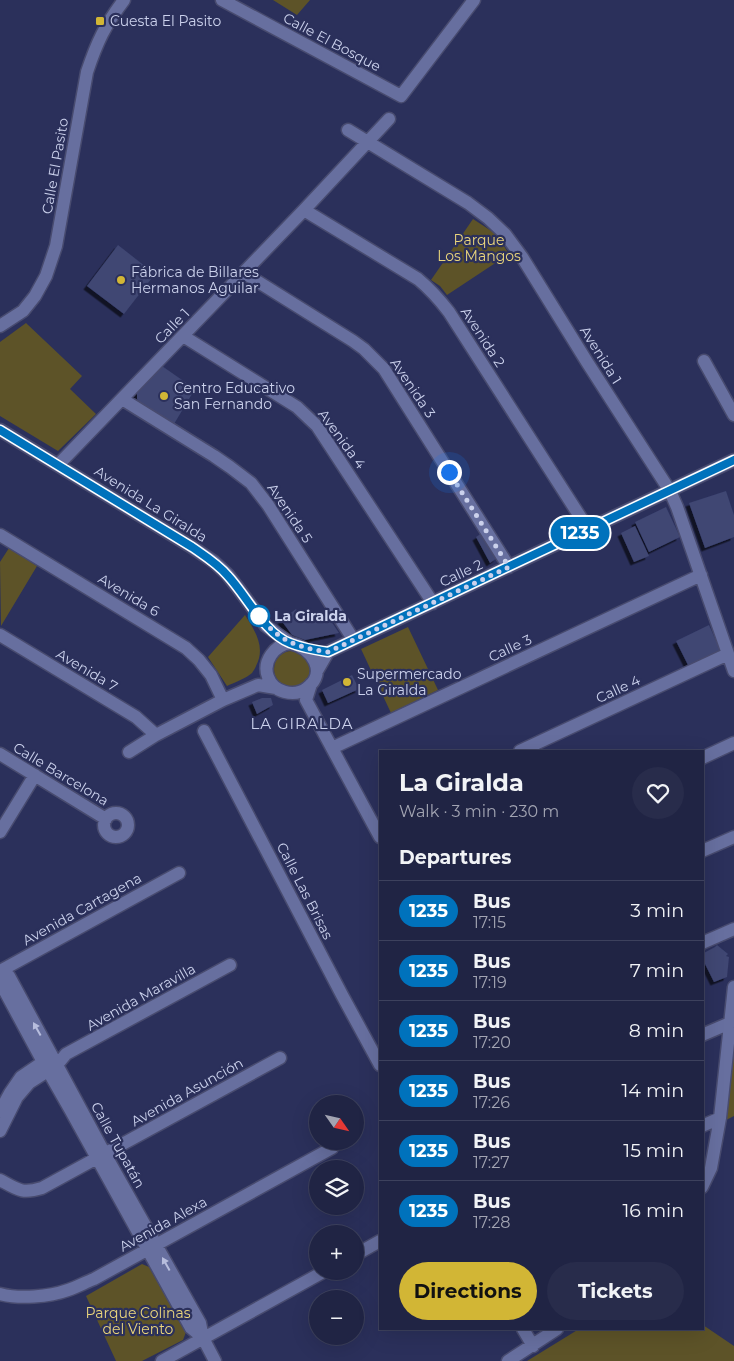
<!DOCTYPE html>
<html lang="en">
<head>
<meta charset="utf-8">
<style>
  :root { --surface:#202444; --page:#282c4b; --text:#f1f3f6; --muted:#a2a4b2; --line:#3d415d; --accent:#d2b635 }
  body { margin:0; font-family:Montserrat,sans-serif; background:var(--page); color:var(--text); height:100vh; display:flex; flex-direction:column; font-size:19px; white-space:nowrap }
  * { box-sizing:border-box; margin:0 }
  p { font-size:16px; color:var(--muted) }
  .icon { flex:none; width:28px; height:28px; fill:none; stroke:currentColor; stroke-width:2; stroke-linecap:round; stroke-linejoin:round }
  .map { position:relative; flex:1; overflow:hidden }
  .panel { position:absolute; left:379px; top:750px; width:325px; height:580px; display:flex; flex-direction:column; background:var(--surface); border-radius:0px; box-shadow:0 5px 20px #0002,0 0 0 1px var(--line) }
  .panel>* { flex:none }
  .badge { padding:0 10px; border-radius:16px; font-size:18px; line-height:32px }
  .needle { width:32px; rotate:124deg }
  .controls { position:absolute; left:309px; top:1095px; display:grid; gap:10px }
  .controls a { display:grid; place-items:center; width:55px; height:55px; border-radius:50%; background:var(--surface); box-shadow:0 5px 20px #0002,0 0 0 1px var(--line); font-size:25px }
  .you { position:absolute; width:25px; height:25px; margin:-12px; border:4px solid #fff; border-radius:50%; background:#1a73e8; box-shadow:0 0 0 8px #1a73e833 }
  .map>.badge { position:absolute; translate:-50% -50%; box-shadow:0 0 0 2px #fff }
  h2 { padding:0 20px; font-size:19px; line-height:45px }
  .round { display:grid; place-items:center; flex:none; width:52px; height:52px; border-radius:26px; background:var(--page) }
  .headline { display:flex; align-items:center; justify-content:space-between; height:85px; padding:0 20px }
  h1 { font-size:24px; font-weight:700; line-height:38px }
  .button { display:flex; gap:10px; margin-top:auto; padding:10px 20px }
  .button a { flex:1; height:58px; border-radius:30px; background:var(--accent); color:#111; font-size:20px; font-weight:700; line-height:58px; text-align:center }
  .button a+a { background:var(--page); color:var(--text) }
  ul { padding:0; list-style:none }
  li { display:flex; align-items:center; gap:15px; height:60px; padding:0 20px; border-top:1px solid var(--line) }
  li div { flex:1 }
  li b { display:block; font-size:19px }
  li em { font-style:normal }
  li .badge { min-width:55px; font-weight:700; text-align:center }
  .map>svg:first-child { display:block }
  .green { fill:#5d5328 }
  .building { fill:#3f4673; filter:url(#shadow) }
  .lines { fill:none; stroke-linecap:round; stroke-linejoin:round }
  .street-casing { stroke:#484b6f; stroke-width:15 }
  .street { stroke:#676f9f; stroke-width:12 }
  .oneway { fill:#b7bddd }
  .line-casing { stroke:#fff; stroke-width:11 }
  .line { stroke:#0072bc; stroke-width:8 }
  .walk { stroke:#cbd1ec; stroke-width:5; stroke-dasharray:0 9 }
  .poi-dot { fill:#d2b635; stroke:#2b305b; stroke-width:2 }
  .stop-dot { fill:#fff; stroke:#0072bc; stroke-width:2.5 }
  .labels { text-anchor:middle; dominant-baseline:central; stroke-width:4.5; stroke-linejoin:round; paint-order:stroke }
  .poi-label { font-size:14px; fill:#cbd1ec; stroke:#2b305b; text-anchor:start }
  .street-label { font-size:14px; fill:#cbd1ec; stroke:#2b305b }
  .park-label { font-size:14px; fill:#ebd67c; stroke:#2b305b }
  .stop-label { font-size:14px; font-weight:bold; fill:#cbd1ec; stroke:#2b305b; text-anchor:start }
  .neighbourhood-label { font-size:15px; letter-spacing:1px; fill:#cbd1ec; stroke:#2b305b }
</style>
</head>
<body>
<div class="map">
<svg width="734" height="1361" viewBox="0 0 734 1361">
  <defs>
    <filter id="shadow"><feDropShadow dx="-3.5" dy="3.5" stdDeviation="0" flood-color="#0009"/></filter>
  </defs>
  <rect width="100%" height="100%" fill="#2b305b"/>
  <path class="green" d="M273 0H310L297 15Z
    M473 219 496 234 509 254 447 295 440 286 431 280Z
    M26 323 82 376 70 389 96 414 58 451 0 416V342Z
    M9 548 37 566 1 626 0 562Z
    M245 615C255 631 266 647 256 666 256 667 252 673 252 673 247 678 233 683 227 686L208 657Z
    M408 627 438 690 391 713 361 649Z
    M274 669a18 18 0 1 1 36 0a18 18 0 1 1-36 0Z
    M734 1022V1116L720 1123Z
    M142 1264 149 1267 186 1332 183 1340 142 1361H116L86 1296Z
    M703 1325 734 1346V1361H527L579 1329H702Z"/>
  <path class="building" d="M118 245 155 274 124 314 87 286Z
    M162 366 195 389 174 424 140 403 137 399V393Z
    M726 491 734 515V537L705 548 689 503Z
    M666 507 680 537 649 552 635 522Z
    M635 526 649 556 634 562 621 533Z
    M482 533 497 558 490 563 476 537Z
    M296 609 304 620 329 618 339 633 305 640 292 635 281 620Z
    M709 625 721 652 689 667 676 641Z
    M352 675 359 689 328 703 322 690Z
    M262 698H271L273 705 257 714 252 702Z
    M717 945 728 954 726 956 729 957 727 977 714 982 702 958V954L715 947Z"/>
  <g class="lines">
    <defs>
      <path id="street" d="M222 0 401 96 474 0
        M348 130 468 203 488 218 505 234 522 257 587 362 670 491 677 507 734 671
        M304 210 418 279C430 289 439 299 449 312L588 529
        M244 273 353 341 364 349 384 369 509 567
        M0 326 23 311 35 296 46 276 56 246 87 72C97 42 105 25 124 0
        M183 336 297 407 317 426 433 603
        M704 361 734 415
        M122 399 214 456 230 467 251 483 268 505 353 639
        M0 430 192 547 214 562 227 574 238 588 266 626 290 643
        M58 465 304 210 389 119
        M0 535 186 648 199 660 211 675 223 700
        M0 635 136 717 156 735
        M290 643C312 647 328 673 307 688 294 698 273 692 268 677 262 661 275 645 290 643Z
        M317 671 328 652 734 460
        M311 684 306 700 380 837
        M204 731 342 995 380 1065
        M332 748 701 575
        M520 751 728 654
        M129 752 156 735 223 700 258 685 276 688
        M0 754 106 819
        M702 758 734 743
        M104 825a12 12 0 1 1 24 0a12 12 0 1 1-24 0Z
        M0 832 35 775
        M702 851 734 837
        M702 943 734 929
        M0 971 9 976 105 1154 200 1323 203 1338 215 1361
        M0 971 179 873
        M0 982 43 1062 71 1111 191 1328 203 1338
        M702 1035 730 1023
        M0 1111 10 1093 21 1077 49 1058
        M702 1126 720 1118
        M0 1131 17 1097 29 1083 57 1065 66 1054 230 965
        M0 1180C18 1190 22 1194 42 1188L280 1058
        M702 1187 711 1168 720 1118 734 987
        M355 1255 380 1241
        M0 1294C19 1299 49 1297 68 1290 77 1287 86 1282 94 1279L332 1148
        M523 1329 533 1346
        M162 1361 325 1271
        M508 1361 557 1329"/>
    </defs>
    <use href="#street" class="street-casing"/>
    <use href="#street" class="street"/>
  </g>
  <defs><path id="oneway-solid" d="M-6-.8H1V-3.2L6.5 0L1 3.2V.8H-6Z" transform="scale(1.25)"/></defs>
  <g class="oneway">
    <use href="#oneway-solid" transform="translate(37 1029) rotate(-119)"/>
    <use href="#oneway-solid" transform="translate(166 1264) rotate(-119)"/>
  </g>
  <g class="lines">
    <defs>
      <path id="line" d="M0 430 192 547C205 556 218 564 228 576 246 595 265 634 290 643 302 648 315 650 328 652L734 460"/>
    </defs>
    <use href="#line" class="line-casing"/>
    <use href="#line" class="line"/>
    <path class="walk" d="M259 616 256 612C277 640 295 647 328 652L509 567 449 472"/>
  </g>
  <g class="poi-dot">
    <rect x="95" y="16" width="10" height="10" rx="2.5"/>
    <circle cx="121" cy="280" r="5"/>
    <circle cx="164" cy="396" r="5"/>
    <circle cx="347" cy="682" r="5"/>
  </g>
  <circle class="stop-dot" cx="259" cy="616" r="10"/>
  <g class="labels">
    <g class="poi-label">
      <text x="110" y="21">Cuesta El Pasito</text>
      <text x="131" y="272">Fábrica de Billares<tspan x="131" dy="16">Hermanos Aguilar</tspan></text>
      <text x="174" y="388">Centro Educativo<tspan x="174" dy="16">San Fernando</tspan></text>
      <text x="357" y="674">Supermercado<tspan x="357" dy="16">La Giralda</tspan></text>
    </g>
    <g class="street-label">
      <text transform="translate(332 42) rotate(28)">Calle El Bosque</text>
      <text transform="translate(55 166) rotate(-80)">Calle El Pasito</text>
      <text transform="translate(172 326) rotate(-46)">Calle 1</text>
      <text transform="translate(483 337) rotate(57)">Avenida 2</text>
      <text transform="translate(601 355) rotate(58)">Avenida 1</text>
      <text transform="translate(413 388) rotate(56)">Avenida 3</text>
      <text transform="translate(342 439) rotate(54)">Avenida 4</text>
      <text transform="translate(151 504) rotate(32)">Avenida La Giralda</text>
      <text transform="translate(290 513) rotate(56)">Avenida 5</text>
      <text transform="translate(461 573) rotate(-25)">Calle 2</text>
      <text transform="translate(129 595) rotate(31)">Avenida 6</text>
      <text transform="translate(510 648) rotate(-25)">Calle 3</text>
      <text transform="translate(87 670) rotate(31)">Avenida 7</text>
      <text transform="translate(618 689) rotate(-25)">Calle 4</text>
      <text transform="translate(61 774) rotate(31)">Calle Barcelona</text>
      <text transform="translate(305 891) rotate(63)">Calle Las Brisas</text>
      <text transform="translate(82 909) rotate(-29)">Avenida Cartagena</text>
      <text transform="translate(141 997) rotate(-29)">Avenida Maravilla</text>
      <text transform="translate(187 1092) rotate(-29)">Avenida Asunción</text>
      <text transform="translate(118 1145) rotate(61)">Calle Tupatán</text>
      <text transform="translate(163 1224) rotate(-29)">Avenida Alexa</text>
    </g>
    <g class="park-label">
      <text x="479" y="240">Parque<tspan x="479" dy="16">Los Mangos</tspan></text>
      <text x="138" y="1313">Parque Colinas<tspan x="138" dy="16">del Viento</tspan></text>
    </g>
    <g class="stop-label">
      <text x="274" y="616">La Giralda</text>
    </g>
    <g class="neighbourhood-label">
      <text x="302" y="723">LA GIRALDA</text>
    </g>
  </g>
</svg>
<div class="controls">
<a><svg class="needle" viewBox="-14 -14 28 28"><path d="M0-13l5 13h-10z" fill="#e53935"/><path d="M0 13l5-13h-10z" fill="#a2a4b2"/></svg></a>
<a><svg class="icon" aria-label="layers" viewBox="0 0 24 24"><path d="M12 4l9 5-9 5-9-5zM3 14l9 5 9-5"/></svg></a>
<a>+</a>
<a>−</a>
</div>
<div class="you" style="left:449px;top:472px"></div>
<b class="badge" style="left:580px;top:533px;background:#0072bc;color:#fff">1235</b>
<section class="panel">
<div class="headline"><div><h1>La Giralda</h1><p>Walk · 3 min · 230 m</p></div><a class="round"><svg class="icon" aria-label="heart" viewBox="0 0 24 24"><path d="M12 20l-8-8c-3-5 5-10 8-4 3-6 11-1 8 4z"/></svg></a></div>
<h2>Departures</h2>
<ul>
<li><span class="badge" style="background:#0072bc;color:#fff">1235</span><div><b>Bus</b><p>17:15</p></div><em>3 min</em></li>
<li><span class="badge" style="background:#0072bc;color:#fff">1235</span><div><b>Bus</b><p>17:19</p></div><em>7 min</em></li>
<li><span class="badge" style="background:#0072bc;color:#fff">1235</span><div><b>Bus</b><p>17:20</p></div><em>8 min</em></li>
<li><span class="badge" style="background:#0072bc;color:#fff">1235</span><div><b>Bus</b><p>17:26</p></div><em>14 min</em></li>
<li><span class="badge" style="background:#0072bc;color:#fff">1235</span><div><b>Bus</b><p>17:27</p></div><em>15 min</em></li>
<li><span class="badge" style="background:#0072bc;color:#fff">1235</span><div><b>Bus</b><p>17:28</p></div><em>16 min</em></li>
</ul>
<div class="button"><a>Directions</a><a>Tickets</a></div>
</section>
</div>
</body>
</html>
